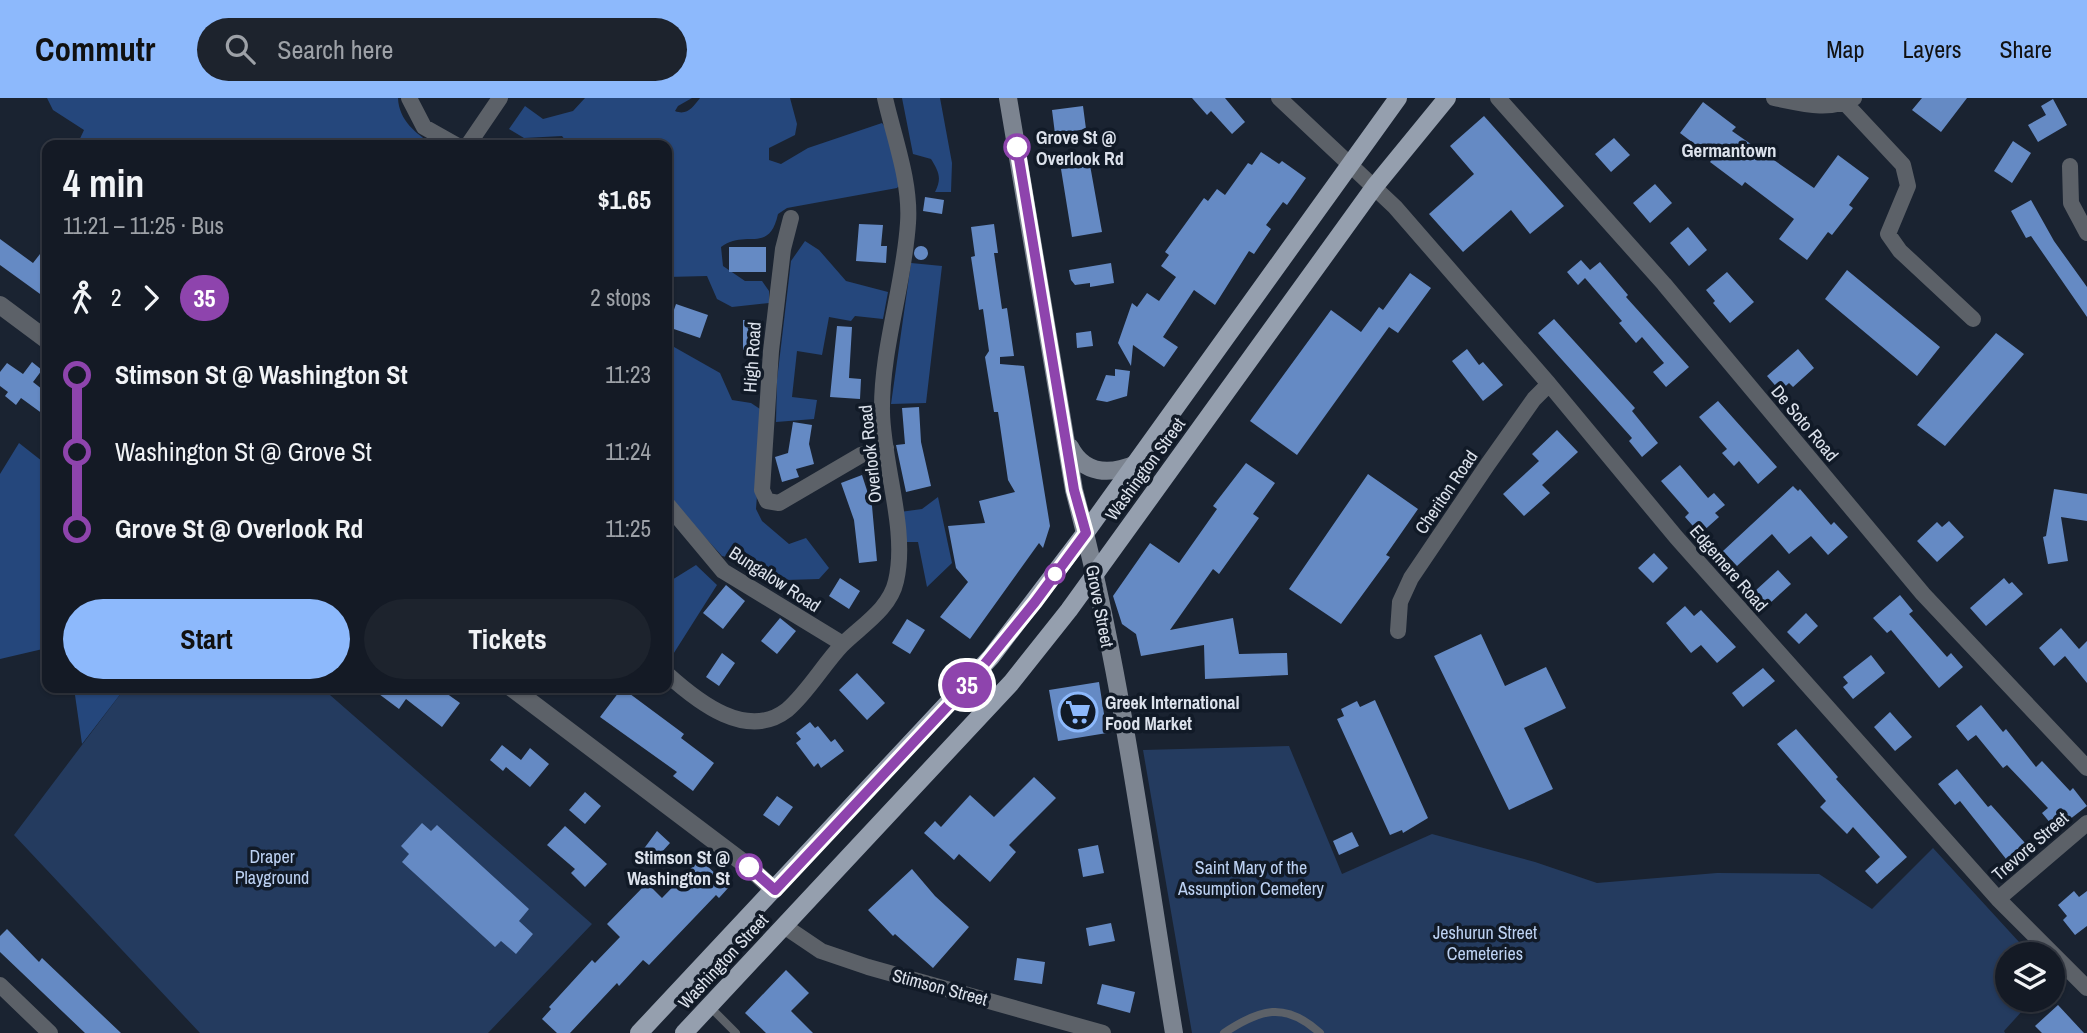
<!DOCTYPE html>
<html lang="en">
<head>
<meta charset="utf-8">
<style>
  :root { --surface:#141a25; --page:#1d232d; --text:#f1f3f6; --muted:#9da1a7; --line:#333842; --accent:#8db9fc }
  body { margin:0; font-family:"Archivo Narrow",sans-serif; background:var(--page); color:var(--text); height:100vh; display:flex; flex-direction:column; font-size:26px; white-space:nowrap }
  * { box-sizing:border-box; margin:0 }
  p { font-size:23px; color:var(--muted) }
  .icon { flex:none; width:38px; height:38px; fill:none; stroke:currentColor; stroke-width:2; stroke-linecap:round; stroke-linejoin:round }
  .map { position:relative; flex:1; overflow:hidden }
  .details { position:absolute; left:42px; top:42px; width:630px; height:553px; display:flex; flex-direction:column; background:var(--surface); border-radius:14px; box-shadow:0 2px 5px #0004,0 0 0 2px var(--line) }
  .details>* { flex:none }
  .badge { padding:0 14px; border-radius:23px; font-size:24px; line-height:46px }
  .tools { position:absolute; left:1995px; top:844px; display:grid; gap:14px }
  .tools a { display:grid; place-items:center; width:70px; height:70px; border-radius:50%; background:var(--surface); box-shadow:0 2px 5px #0004,0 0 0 2px var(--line); font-size:35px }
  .map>.badge { position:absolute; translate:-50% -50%; box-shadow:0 0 0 4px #fff }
  .legs { display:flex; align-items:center; gap:10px; height:77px; padding:0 21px; font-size:23px }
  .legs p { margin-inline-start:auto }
  .overview { display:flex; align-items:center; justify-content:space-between; height:119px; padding:0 21px }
  h1 { font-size:38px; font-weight:700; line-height:52px }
  .cta { display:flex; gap:14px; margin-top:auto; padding:14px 21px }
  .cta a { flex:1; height:80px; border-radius:42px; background:var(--accent); color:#111; font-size:28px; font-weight:700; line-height:80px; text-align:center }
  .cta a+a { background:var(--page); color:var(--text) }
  ul { padding:0 21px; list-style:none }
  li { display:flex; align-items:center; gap:24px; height:77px; font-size:26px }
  li i { display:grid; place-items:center; width:10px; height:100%; margin:0 9px; background:currentColor }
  li i::after { content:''; width:18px; height:18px; margin:-9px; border:5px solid; border-radius:50%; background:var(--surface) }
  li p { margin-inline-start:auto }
  li:first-child i { background:linear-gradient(#0000 50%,currentColor 0) }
  li:last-child i { background:linear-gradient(currentColor 50%,#0000 0) }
  header { display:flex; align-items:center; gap:42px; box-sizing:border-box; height:98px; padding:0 35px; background:var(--accent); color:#111 }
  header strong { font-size:33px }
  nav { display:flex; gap:38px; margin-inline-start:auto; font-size:24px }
  .search { width:490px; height:63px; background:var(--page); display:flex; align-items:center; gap:18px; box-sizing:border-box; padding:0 24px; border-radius:38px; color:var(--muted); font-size:26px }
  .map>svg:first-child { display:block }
  .green { fill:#243b5f }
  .forest { fill:#25477c }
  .building { fill:#658ac4 }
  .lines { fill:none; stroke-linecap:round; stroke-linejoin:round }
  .service { stroke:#5c6168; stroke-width:8 }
  .minor { stroke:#5c6168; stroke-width:16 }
  .tertiary { stroke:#5c6168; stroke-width:18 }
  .secondary { stroke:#7c8490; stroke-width:18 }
  .primary { stroke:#959fae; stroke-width:18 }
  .line-1-casing { stroke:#fff; stroke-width:16 }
  .line-1 { stroke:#8e44ad; stroke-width:10 }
  .stop-1-dot { fill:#fff; stroke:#8e44ad; stroke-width:3.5 }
  .labels { text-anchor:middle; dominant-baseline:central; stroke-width:7; stroke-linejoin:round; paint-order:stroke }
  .stop-label { font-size:18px; font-weight:bold; fill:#dce2ec; stroke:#111a27; text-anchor:start }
  .street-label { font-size:18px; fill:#dce2ec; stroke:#111a27 }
  .poi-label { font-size:18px; font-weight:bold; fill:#dce2ec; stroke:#111a27; text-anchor:start }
  .park-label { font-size:18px; fill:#bdd2f3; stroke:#111a27 }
  .neighbourhood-label { font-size:19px; font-weight:bold; fill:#dce2ec; stroke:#111a27 }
</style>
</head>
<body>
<header>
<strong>Commutr</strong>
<div class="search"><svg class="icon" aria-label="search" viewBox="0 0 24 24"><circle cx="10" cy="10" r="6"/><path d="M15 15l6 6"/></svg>Search here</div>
<nav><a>Map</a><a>Layers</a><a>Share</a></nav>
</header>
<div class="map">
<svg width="2087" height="935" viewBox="0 0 2087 935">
  <rect width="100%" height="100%" fill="#1a2331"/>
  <path class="green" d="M125 590H322L592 826 488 935H200L14 737Z
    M1289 648 1342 776 1432 736 1535 764 1597 785 1717 775 1819 776 1872 811 1933 750 2030 856H2007V901H2033L2004 933 2005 935H1192L1143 652Z"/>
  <path class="forest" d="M47 0H398C399 23 416 35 433 47H77L84 32 53 12Z
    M585 0H692L678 8 675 13C687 18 693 9 700 0H790L797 26 795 37 769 50V62L781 66 808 50 882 25 887 32 900 86 897 90 787 110 778 116C769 157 746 130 721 149L723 168 745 183H762L769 193V205L732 209 717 201 707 178 667 179V47H569L562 38 524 40 509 31 525 8 543 21 573 13Z
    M902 0H940L952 65 951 94H935C942 80 939 74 931 61L913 56Z
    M805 143 819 152 846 183 888 194 883 221 855 218 851 223 829 219 822 257 797 253 792 299 817 302 814 321 776 324 777 282 791 163Z
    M911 165 942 168 926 305 891 306Z
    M667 245 720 275 732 302 751 305 763 313 756 411 762 423 789 446 806 440 829 470 819 481 786 482 764 467 722 458 667 398Z
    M19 345 47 367V550L0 561V376Z
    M938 399 952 465 927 489 918 444H904L900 414 922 411Z
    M696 467 717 487 672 558 667 555V485Z
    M74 590H125L82 646Z"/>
  <path class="building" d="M1192 0H1225L1245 24 1232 36 1211 13 1207 17Z
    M1922 0H1967L1941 34 1912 12Z
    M2053 1 2067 27 2038 44 2028 27 2046 17 2041 8Z
    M1703 4 1736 29 1732 33 1814 90 1838 57 1869 80 1849 107 1853 110 1832 137 1828 134 1807 162 1779 141 1794 121 1745 84 1742 88 1710 64 1713 60 1680 35Z
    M1083 8 1086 31 1055 36 1052 12Z
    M1484 18 1564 108 1530 136 1511 112 1463 154 1429 116 1474 76 1450 48Z
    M1614 40 1630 57 1611 74 1595 56Z
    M2013 43 2031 55 2012 85 1994 73Z
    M1261 54 1279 66 1282 63 1306 80 1287 107 1283 104 1266 127 1271 131 1254 156 1249 153 1215 207 1194 192 1163 239 1178 249 1164 269 1133 247 1131 268 1118 245 1132 205 1137 209 1147 195 1159 203 1176 179 1161 168 1169 157 1165 154 1204 100 1208 103 1217 91 1225 97 1248 65 1252 67Z
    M1090 67 1102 134 1072 139 1061 71Z
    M1655 86 1672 105 1650 125 1633 105Z
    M925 99 944 102 942 116 923 113Z
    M2031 102 2054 143 2087 189V219L2031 138 2026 140 2011 113Z
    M859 126 883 127 881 148H887L886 165 856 163Z
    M994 126 998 155H994L1002 211 1007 210 1014 258 1000 259V266L1024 268 1050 428 1043 450 1039 445 970 541 940 519 968 484 956 470 948 428 985 425 979 403 1015 394 1008 382 998 314H994L985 259 989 253 983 211 979 212 971 159 975 158 971 129Z
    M1688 129 1707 152 1689 168 1670 145Z
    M0 141 33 165 47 147V201L0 167Z
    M914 155a7 7 0 1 1 14 0a7 7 0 1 1-14 0Z
    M729 149H766V174H729Z
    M1581 162 1590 172 1600 164 1628 197 1626 199 1689 269 1666 289 1653 274 1664 265 1642 239 1636 245 1619 225 1622 223 1585 180 1578 187 1567 174Z
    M1111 165 1114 185 1090 189V185L1075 187 1071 182 1069 172Z
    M1847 172 1940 249 1917 278 1825 201Z
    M1727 174 1754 204 1730 225 1713 205 1715 203 1706 192Z
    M1410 175 1431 190 1398 235 1389 229 1297 357 1250 323 1331 212 1361 234 1379 209 1383 212Z
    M676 206 708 217 700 240 668 229Z
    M1554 221 1635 310 1632 313 1658 345 1642 359 1629 343 1632 340 1538 235Z
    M743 222H762L761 252H743Z
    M837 228 852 229 849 280 861 281 860 301 830 299Z
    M1091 233 1093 248 1077 250 1076 235Z
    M1996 235 2024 256 1945 348 1917 327Z
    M1467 251 1479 267 1483 264 1503 287 1483 303 1452 263Z
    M1798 251 1814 270 1793 289 1789 285 1780 293 1767 278Z
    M32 264 42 272 33 284 47 295V319L21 300 16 307 5 298 8 294 0 288V274L7 265 23 276Z
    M1115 271 1130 273 1127 298 1107 304 1096 302 1106 277 1115 278Z
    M1718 303 1777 369 1758 386 1739 363 1734 368 1722 355 1727 351 1699 319Z
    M919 309 921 344 931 388 906 394 896 347 905 346 902 310Z
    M793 324 812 327 809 346 814 366 796 371 799 379 782 384 775 359 788 355Z
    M1557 332 1578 354 1542 387 1550 395 1524 418 1503 396 1539 363 1532 356Z
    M1246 365 1275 385 1253 416 1259 420 1219 476 1213 471 1170 532 1233 520 1239 556 1287 555 1288 577 1205 581 1204 547 1141 558 1136 536 1122 526 1113 498 1150 445 1179 465 1217 411 1213 408Z
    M1680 367 1708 400 1714 395 1725 407 1715 415 1719 419 1700 436 1685 419 1689 415 1661 383Z
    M1368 376 1418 411 1386 457 1390 459 1341 526 1289 491Z
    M862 377 872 408 877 463 859 465 854 422 841 385Z
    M1793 388 1798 393 1800 391 1831 427 1834 424 1848 439 1828 457 1811 438 1789 456 1772 436 1737 468 1723 453Z
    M2054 391 2087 396V423L2061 419 2068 463 2048 466 2043 439 2046 438Z
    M1949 423 1964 439 1937 464 1917 443 1937 424 1942 429Z
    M1654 455 1668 470 1653 485 1638 470Z
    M1778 472 1791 486 1768 507 1755 493Z
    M840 480 860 493 849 511 829 498Z
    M2004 480 2009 486 2012 484 2023 496 1986 528 1970 510Z
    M726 487 745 503 723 531 703 515Z
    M1900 497 1913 513 1909 516 1947 559 1951 555 1963 569 1939 590 1891 532 1887 535 1873 520Z
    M1685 508 1694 518 1701 512 1736 549 1717 565 1701 547 1691 555 1666 525Z
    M1806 515 1818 528 1799 546 1787 534Z
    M780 520 796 533 777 556 761 543Z
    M907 521 925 532 910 556 892 545Z
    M2061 530 2079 551 2087 543V585L2065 558 2054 568 2039 550Z
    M1481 536 1505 588 1546 569 1566 610 1524 630 1553 691 1509 712 1434 558Z
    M722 555 735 565 719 588 706 579Z
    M1871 557 1885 575 1853 601 1843 589 1848 585 1843 579Z
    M1763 570 1775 583 1743 609 1732 595Z
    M857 575 885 605 867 622 839 592Z
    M1099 584 1107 635 1058 643 1049 592Z
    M371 590H439L460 605 442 629 406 601 399 611Z
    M622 590 684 636 681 640 714 665 693 693 673 678 677 674 600 619Z
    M1375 602 1428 720 1403 735 1402 732 1390 737 1337 621 1344 618 1341 611 1357 603 1360 609Z
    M1981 607 2003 634 2006 631 2036 669 2042 663 2070 693 2073 690 2087 708 2056 732 2042 715 2048 710 2007 667 2003 670 1976 637 1968 643 1956 628Z
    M1890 614 1912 639 1895 653 1874 629Z
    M810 624 815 630 818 628 831 644 835 641 844 653 821 670 818 665 814 669 796 645 801 641 796 635Z
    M1796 631 1838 679 1836 681 1907 759 1877 786 1865 773 1880 759 1853 729 1847 736 1820 709 1826 703 1777 646Z
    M502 647 521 662 530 650 549 666 530 689 506 669 503 673 490 662Z
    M1957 671 1988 709 1991 707 2034 755 2014 771 1960 703 1955 707 1938 686Z
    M1034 679 1056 700 1009 747 1016 754 990 784 959 756 954 762 924 735 935 723 941 729 970 697 994 719Z
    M585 694 601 708 585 726 569 712Z
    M777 698 793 709 779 728 763 717Z
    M422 725 431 733 437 727 529 811 519 823 533 836 516 856 501 843 495 849 402 764 409 756 401 748Z
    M565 728 607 766 585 789 571 775 575 771 547 747Z
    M657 733 670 745 651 766 640 756Z
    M1352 734 1359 748 1339 757 1333 743Z
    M1098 747 1104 775 1083 779 1078 751Z
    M700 761 729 789 719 800 716 797 649 867 643 862 619 888 617 885 570 935H557L542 921 551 911 549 909 592 862 595 865 620 839 607 826 647 785 662 800Z
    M912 771 935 798 969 829 933 870 895 836 893 838 868 812Z
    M2074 793 2079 799 2087 793V828L2075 837 2063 822 2067 818 2058 807Z
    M1111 825 1115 843 1089 848 1086 830Z
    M7 831 39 864 42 860 121 935H85L0 854V838Z
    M1017 860 1045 864 1042 886 1014 882Z
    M786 872 809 895 791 913 813 935H766L745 915Z
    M1102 886 1135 894 1130 915 1097 906Z
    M2058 907 2084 935H2042L2035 928Z"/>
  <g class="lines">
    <path class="service" d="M709 908 736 935
      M1224 935C1260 911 1285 903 1320 935"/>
    <path class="minor" d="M409 0 424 29 456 47
      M1279 0 1395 109 1549 286 1676 439 1998 801 2087 890
      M1498 0 1664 186 1923 496 2087 670
      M1774 0C1800 5 1829 14 1854 0
      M1845 5 1903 67 1908 88 1888 136 1900 153 1973 221
      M468 47 500 0
      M2070 68 2071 105 2087 135
      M791 120 783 151 771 253 762 392 767 403 779 405 861 357 886 350
      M667 406 723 473 843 546
      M1398 533 1400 504 1411 480 1488 366 1534 301 1549 286
      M667 576C698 604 747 643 787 612 808 594 823 567 842 547 861 528 890 511 896 483 908 432 883 367 882 314 881 251 904 188 908 125 911 84 894 40 885 0
      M1998 801 2087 725
      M784 828 821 853 868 869 1103 935
      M0 887 50 935"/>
    <path class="tertiary" d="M0 207 47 242
      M512 590 749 769 774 792"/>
    <path class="secondary" d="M1008 0 1074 392C1121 569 1144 754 1174 935
      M1070 349C1084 377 1110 377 1136 366"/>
    <path class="primary" d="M639 935 991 559 1086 434 1398 0
      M684 935 1011 585 1069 512 1375 88 1447 0"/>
  </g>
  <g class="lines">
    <defs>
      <path id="line-1" d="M749 769 775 792 970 584 1035 504 1086 435 1074 392 1017 49"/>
    </defs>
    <use href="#line-1" class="line-1-casing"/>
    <use href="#line-1" class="line-1"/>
  </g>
  <defs>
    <symbol id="supermarket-ring" viewBox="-11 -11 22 22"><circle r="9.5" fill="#111a27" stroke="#8db9fc" stroke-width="1.5"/><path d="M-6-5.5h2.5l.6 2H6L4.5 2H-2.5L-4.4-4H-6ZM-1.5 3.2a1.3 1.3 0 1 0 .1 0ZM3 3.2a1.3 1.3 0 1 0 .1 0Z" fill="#8db9fc"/></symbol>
  </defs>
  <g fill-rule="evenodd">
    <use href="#supermarket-ring" x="1056" y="592" width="44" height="44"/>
  </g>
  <g class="stop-1-dot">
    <circle cx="1017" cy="49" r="12"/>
    <circle cx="1055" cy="476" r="9"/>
    <circle cx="749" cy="769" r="12"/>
  </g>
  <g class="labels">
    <g class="stop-label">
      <text x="1036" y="39">Grove St @<tspan x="1036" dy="21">Overlook Rd</tspan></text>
      <text x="730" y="759" text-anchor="end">Stimson St @<tspan x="730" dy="21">Washington St</tspan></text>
    </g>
    <g class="street-label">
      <text transform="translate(752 259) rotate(-86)">High Road</text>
      <text transform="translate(1805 325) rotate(50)">De Soto Road</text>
      <text transform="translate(870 356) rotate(-96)">Overlook Road</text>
      <text transform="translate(1145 371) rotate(-54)">Washington Street</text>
      <text transform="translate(1446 394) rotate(-56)">Cheriton Road</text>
      <text transform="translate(1729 470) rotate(49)">Edgemere Road</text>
      <text transform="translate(775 481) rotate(33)">Bungalow Road</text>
      <text transform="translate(1100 508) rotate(79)">Grove Street</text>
      <text transform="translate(2030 748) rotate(-41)">Trevore Street</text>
      <text transform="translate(723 863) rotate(-47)">Washington Street</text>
      <text transform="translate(940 889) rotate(15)">Stimson Street</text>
    </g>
    <g class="poi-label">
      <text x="1105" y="604">Greek International<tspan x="1105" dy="21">Food Market</tspan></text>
    </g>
    <g class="park-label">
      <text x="272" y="758">Draper<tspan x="272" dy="21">Playground</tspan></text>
      <text x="1251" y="769">Saint Mary of the<tspan x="1251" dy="21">Assumption Cemetery</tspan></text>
      <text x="1485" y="834">Jeshurun Street<tspan x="1485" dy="21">Cemeteries</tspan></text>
    </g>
    <g class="neighbourhood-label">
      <text x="1729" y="52">Germantown</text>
    </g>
  </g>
</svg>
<div class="tools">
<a><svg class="icon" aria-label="layers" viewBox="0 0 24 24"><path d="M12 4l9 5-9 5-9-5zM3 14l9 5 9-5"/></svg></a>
</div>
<b class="badge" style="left:967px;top:587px;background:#8e44ad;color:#fff">35</b>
<section class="details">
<div class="overview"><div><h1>4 min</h1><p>11:21 – 11:25 · Bus</p></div><b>$1.65</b></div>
<div class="legs"><svg class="icon" aria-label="walk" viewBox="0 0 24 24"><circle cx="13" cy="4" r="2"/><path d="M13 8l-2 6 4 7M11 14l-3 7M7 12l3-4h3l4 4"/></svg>2<svg class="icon" aria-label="forward" viewBox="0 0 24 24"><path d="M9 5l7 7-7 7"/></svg><b class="badge" style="background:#8e44ad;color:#fff">35</b><p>2 stops</p></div>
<ul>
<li><i style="color:#8e44ad"></i><b>Stimson St @ Washington St</b><p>11:23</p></li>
<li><i style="color:#8e44ad"></i><span>Washington St @ Grove St</span><p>11:24</p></li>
<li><i style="color:#8e44ad"></i><b>Grove St @ Overlook Rd</b><p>11:25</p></li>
</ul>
<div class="cta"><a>Start</a><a>Tickets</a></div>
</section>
</div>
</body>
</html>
